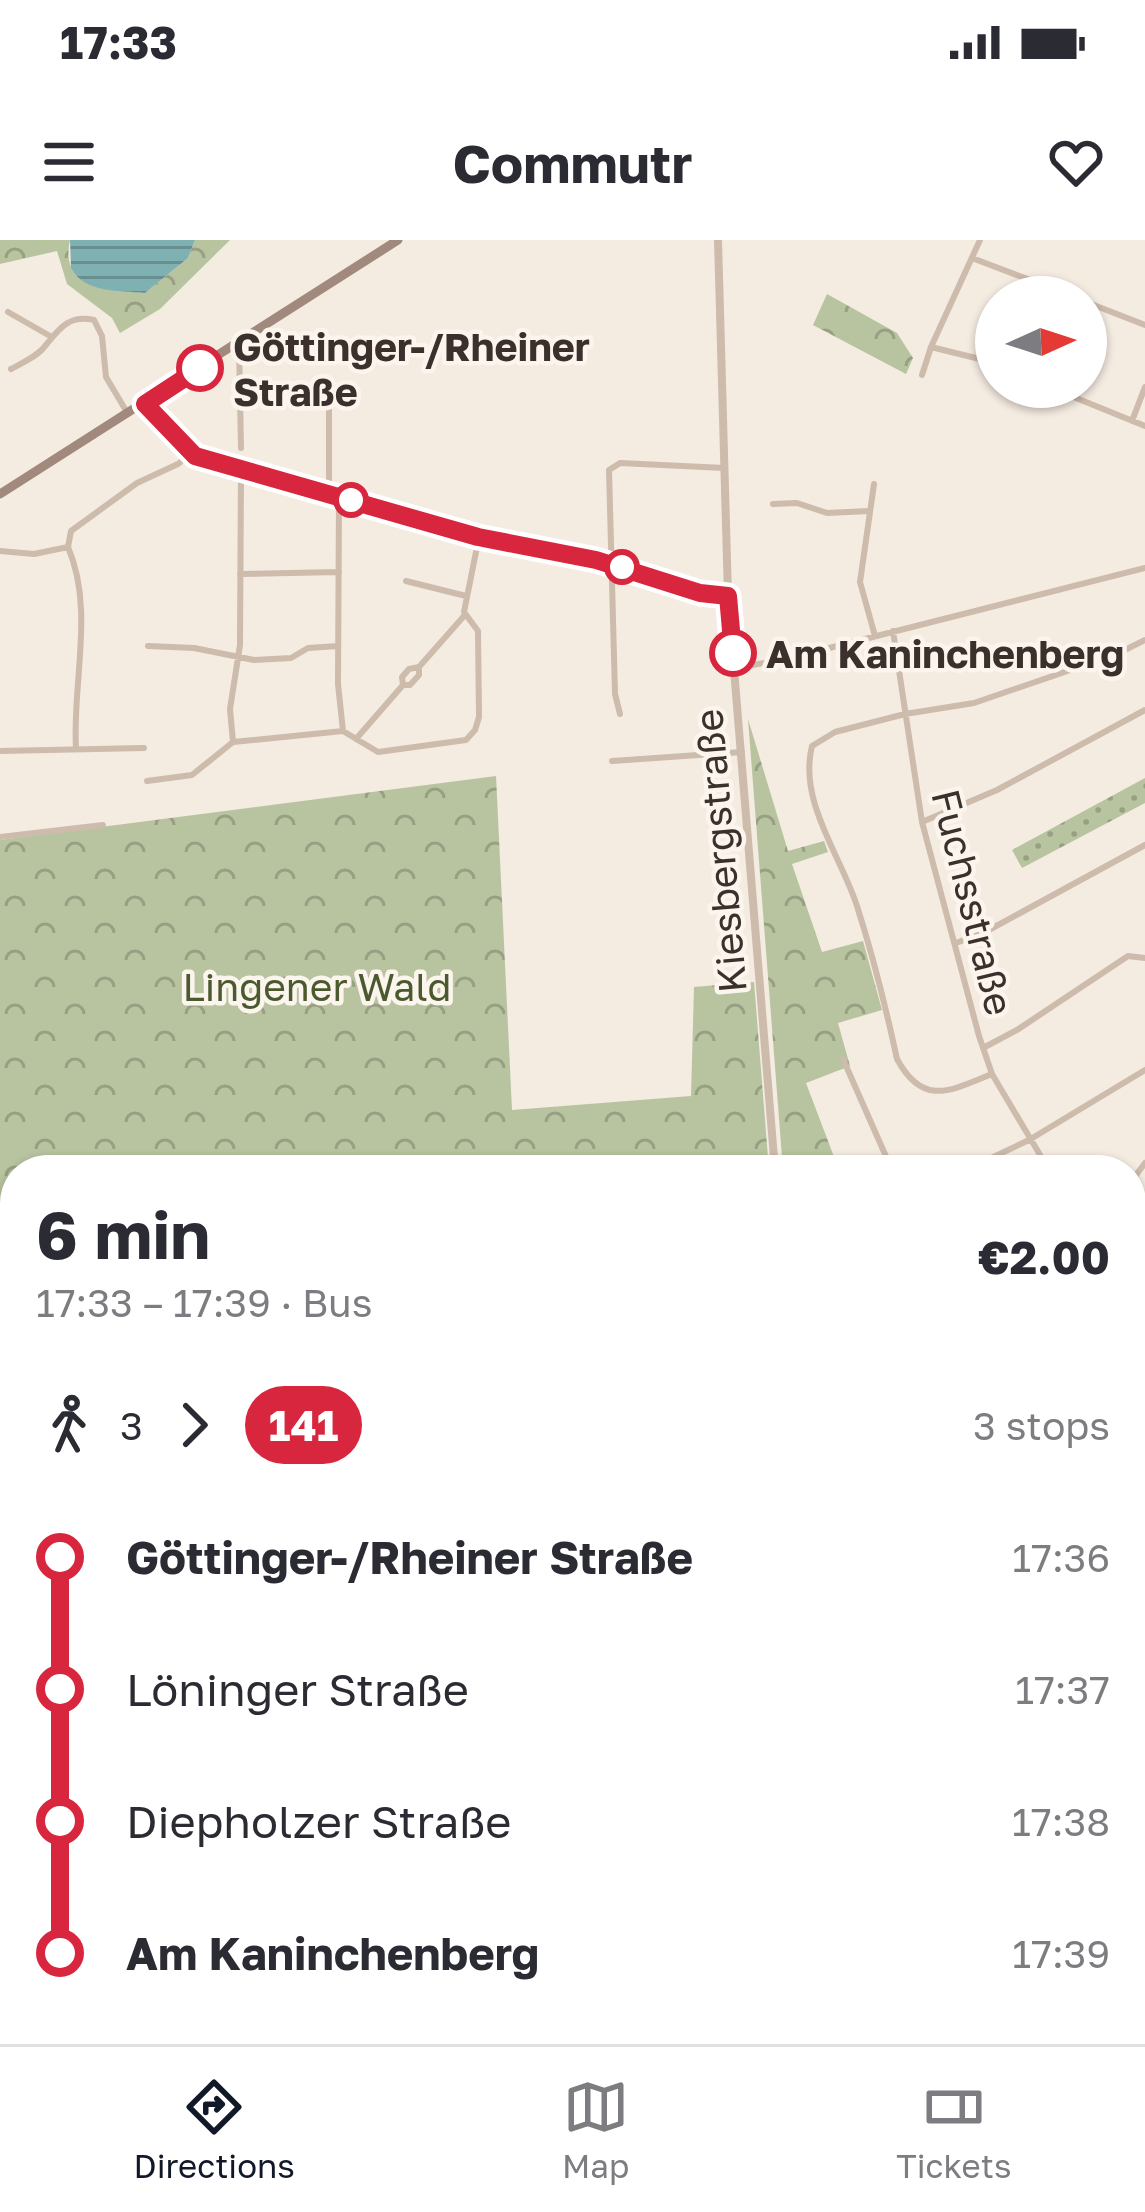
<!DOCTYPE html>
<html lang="en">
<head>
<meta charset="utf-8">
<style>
  :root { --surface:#fff; --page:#f7f7f7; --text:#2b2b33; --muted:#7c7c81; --line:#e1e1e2; --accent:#111827 }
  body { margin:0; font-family:"Golos Text",sans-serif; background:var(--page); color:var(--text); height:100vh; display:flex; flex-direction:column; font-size:45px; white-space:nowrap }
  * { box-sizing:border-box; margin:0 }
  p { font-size:39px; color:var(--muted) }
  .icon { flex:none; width:66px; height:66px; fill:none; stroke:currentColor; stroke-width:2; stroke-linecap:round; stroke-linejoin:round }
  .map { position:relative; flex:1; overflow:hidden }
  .drawer { position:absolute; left:0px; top:915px; width:1146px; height:891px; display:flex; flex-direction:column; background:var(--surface); border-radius:48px 48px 0 0; box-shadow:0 3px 9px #0004 }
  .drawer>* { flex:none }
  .badge { padding:0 24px; border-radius:39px; font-size:42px; line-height:78px }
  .needle { width:78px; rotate:87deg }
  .fabs { position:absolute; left:975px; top:36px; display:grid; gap:24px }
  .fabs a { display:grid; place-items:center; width:132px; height:132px; border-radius:50%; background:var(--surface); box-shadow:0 3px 9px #0004; font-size:60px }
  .map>.badge { position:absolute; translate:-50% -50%; box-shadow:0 0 0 6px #fff }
  .legs { display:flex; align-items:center; gap:18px; height:132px; padding:0 36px; font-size:39px }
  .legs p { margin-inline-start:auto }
  .summary { display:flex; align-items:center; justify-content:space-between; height:204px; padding:0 36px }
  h1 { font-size:66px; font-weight:700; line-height:90px }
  ul { padding:0 36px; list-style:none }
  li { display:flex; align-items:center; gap:42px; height:132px; font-size:45px }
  li i { display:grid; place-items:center; width:18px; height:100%; margin:0 15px; background:currentColor }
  li i::after { content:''; width:30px; height:30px; margin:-15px; border:9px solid; border-radius:50%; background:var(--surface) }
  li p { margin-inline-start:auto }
  li:first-child i { background:linear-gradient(#0000 50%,currentColor 0) }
  li:last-child i { background:linear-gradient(currentColor 50%,#0000 0) }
  .status { display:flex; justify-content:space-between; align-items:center; height:84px; padding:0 60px; background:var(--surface); direction:ltr }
  .status svg { height:33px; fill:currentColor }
  header { display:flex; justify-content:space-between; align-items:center; height:156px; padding:0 36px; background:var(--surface); font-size:54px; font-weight:700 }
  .tab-bar { display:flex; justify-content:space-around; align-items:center; height:168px; border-top:3px solid var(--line); background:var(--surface); font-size:33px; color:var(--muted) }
  .tab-bar a { display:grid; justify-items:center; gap:6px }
  .tab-bar .current { color:var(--accent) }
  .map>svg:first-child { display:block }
  .grass { fill:url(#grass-dots) }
  .forest { fill:url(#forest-crowns) }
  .water { fill:url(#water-rules) }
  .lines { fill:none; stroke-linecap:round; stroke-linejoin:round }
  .minor { stroke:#cdbbac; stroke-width:6 }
  .tertiary { stroke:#cdbbac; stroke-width:8 }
  .secondary { stroke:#a18a7d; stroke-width:9 }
  .primary { stroke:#7d675c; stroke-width:10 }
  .line-1-casing { stroke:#fff; stroke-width:27 }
  .line-1 { stroke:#d7263d; stroke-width:18 }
  .stop-1-dot { fill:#fff; stroke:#d7263d; stroke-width:6 }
  .labels { text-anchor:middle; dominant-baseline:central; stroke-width:9; stroke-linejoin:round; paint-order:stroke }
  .stop-label { font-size:39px; font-weight:bold; fill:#3b302b; stroke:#fbf5ee; text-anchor:start }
  .street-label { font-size:39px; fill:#3b302b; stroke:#fbf5ee }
  .park-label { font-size:39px; fill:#4a5a2e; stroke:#fbf5ee }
</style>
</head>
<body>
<div class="status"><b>17:33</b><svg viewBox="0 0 49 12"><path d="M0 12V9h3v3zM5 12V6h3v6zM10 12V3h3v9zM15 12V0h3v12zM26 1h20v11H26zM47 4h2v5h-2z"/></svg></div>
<header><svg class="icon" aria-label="menu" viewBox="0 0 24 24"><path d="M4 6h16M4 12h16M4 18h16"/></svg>Commutr<svg class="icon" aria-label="heart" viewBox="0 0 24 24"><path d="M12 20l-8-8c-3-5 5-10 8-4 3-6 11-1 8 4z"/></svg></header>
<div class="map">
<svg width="1145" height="1804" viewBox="0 0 1145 1804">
  <defs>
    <pattern id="grass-dots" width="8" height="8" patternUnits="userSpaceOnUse" patternTransform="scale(3)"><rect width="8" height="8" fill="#b8c4a0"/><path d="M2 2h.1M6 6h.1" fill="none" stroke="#97a083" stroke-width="1.8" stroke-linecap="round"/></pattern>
    <pattern id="forest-crowns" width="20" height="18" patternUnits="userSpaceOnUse" patternTransform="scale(3)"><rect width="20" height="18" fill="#b8c4a0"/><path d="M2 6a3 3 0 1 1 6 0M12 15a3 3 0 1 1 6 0" fill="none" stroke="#97a083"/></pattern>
    <pattern id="water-rules" width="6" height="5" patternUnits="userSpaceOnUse" patternTransform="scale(3)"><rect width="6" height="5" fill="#7fb0b2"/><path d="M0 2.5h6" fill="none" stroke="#699091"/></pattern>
  </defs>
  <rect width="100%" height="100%" fill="#f4ebe1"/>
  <path class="grass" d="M1145 538V563L1022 628 1012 610Z"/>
  <path class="forest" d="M0 0H70C59 51 110 48 145 53L188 18 195 0H230L160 69 120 93 112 78 67 44 57 11 0 24Z
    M827 54 897 93 913 118 906 134 813 85Z
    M748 479 788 611 824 601 828 612 792 624 822 712 863 701 882 770 838 783 850 826 806 843 839 930H783Z
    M496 536 512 870 691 856 694 747 754 742 769 930H15V1424L3 1412 10 1393 0 1388V600Z
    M0 1492 15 1498V1791H521L537 1804H0Z
    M777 1791H897L944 1804H770Z
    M953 1791H1088L1089 1797 1105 1804H1003Z"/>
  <path class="water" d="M70 0H195L188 18 145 53C120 50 85 54 71 28Z"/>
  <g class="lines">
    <path class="minor" d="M972 18 1075 57
      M1086 62 1145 85
      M8 72 50 96
      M239 103 241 208
      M931 107 996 123
      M11 129C22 123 38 116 45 106 59 89 69 74 94 80L102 96 106 137 128 174
      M922 135 931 107 980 0
      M1049 147 1145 186
      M326 160 329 169V253
      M145 164 195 216 479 297 596 320 699 353 728 356
      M1132 181 1145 147
      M874 244 860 342 875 396
      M339 257 338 444 343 491
      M773 264 797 263 827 273 869 271
      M68 307C95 370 72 442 76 508
      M0 311 34 314 68 307 71 291 137 243 178 224 190 214
      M240 334 339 332
      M406 341 466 356
      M893 391 922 582 979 796 992 834 1049 930
      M148 406 194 408 254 420 291 418 308 408 338 406
      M735 428 782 420 1145 328
      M403 445 402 437 409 429 419 427 464 376
      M620 474 615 454 609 230 620 223 724 228
      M356 499 403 445H410L419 435V427
      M233 502 343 491 378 512 466 500 475 490 479 477 478 391 464 372 479 297
      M0 511 144 508
      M612 521 742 512
      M147 541 192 535 233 502 230 469 240 405 241 230
      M922 582 997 550 1145 470
      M0 597 103 585
      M956 703 987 691 1145 605
      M983 808 1017 790 1128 716 1145 718
      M843 819 892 930
      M992 834C950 851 923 867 897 819 886 768 873 716 857 666 841 616 798 561 812 506L835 492 905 474 974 463 1117 414 1145 400
      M966 930 1029 900 1145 830
      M1132 971 1136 935 1145 923
      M1131 1068 1145 1050
      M1131 1155 1145 1161
      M1131 1229 1145 1210
      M1131 1390 1145 1369
      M760 1804 768 1791"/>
    <path class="tertiary" d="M718 0 728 356 775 930
      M1131 1098 1145 1096"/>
    <path class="secondary" d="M0 254 398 0"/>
    <path class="primary" d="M0 1476 15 1482
      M934 1791 980 1804"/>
  </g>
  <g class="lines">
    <defs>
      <path id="line-1" d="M200 128 145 164 195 216 478 297 596 320 700 353 728 356 733 413"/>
    </defs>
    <use href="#line-1" class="line-1-casing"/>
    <use href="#line-1" class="line-1"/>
  </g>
  <g class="stop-1-dot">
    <circle cx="200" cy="128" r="21"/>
    <circle cx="351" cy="260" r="15"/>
    <circle cx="622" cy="327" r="15"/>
    <circle cx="733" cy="413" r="21"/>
  </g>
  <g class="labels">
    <g class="stop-label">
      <text x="233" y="106">Göttinger-/Rheiner<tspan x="233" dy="45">Straße</tspan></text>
      <text x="766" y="413">Am Kaninchenberg</text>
    </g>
    <g class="street-label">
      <text transform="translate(720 611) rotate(-95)">Kiesbergstraße</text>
      <text transform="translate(973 662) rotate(76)">Fuchsstraße</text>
    </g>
    <g class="park-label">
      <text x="317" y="746">Lingener Wald</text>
    </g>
  </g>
</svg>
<div class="fabs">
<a><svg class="needle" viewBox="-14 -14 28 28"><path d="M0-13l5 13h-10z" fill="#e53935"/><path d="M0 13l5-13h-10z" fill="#7c7c81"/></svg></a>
</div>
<section class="drawer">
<div class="summary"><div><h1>6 min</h1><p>17:33 – 17:39 · Bus</p></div><b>€2.00</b></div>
<div class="legs"><svg class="icon" aria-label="walk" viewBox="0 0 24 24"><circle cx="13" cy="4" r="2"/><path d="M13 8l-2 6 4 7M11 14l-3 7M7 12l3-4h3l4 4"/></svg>3<svg class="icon" aria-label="forward" viewBox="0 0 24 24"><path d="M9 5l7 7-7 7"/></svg><b class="badge" style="background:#d7263d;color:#fff">141</b><p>3 stops</p></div>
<ul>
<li><i style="color:#d7263d"></i><b>Göttinger-/Rheiner Straße</b><p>17:36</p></li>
<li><i style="color:#d7263d"></i><span>Löninger Straße</span><p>17:37</p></li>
<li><i style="color:#d7263d"></i><span>Diepholzer Straße</span><p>17:38</p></li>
<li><i style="color:#d7263d"></i><b>Am Kaninchenberg</b><p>17:39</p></li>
</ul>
</section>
</div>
<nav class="tab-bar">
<a class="current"><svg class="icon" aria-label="directions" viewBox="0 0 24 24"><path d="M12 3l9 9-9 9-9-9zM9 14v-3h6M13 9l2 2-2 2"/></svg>Directions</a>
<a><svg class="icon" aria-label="map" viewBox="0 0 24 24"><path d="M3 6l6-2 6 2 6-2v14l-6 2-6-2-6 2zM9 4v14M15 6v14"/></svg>Map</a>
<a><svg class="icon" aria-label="tickets" viewBox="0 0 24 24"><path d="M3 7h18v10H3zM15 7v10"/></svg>Tickets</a>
</nav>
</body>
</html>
